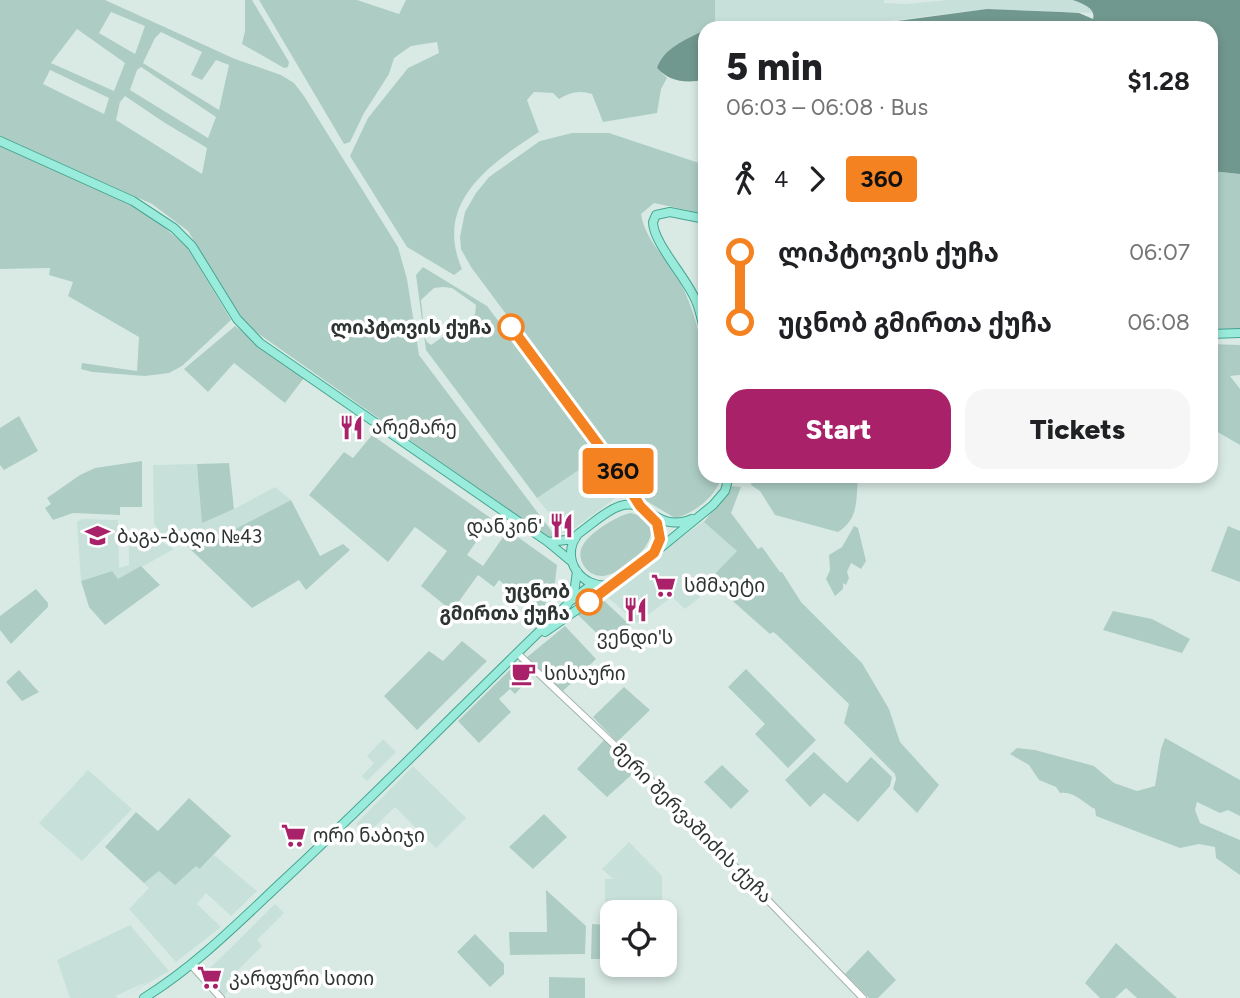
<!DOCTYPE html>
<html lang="en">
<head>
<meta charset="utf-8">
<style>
  :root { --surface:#fff; --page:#f6f6f6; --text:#202124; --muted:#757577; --accent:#a82169 }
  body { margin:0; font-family:Figtree,"Noto Sans Georgian",sans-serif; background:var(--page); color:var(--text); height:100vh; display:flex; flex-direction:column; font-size:26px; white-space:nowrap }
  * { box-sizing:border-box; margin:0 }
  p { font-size:23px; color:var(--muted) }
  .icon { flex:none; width:38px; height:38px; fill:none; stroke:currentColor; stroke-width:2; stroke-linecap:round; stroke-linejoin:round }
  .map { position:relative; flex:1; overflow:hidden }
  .side { position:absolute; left:698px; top:21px; width:520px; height:462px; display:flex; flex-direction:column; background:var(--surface); border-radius:21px; box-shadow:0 4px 10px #0003 }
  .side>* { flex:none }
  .badge { padding:0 14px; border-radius:5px; font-size:24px; line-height:46px }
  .tools { position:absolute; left:600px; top:900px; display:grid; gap:14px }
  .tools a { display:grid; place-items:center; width:77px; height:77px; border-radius:14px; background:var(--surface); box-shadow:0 4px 10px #0003; font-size:35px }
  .map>.badge { position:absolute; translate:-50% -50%; box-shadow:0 0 0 4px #fff }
  .legs { display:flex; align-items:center; gap:10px; height:77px; padding:0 28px; font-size:23px }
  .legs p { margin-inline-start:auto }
  .summary { display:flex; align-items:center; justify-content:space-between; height:119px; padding:0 28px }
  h1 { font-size:38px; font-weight:800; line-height:52px }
  .button { display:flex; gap:14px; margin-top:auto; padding:14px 28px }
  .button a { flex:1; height:80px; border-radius:21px; background:var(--accent); color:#fff; font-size:28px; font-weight:800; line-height:80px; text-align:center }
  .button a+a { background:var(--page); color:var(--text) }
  ul { padding:0 28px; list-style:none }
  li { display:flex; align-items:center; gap:24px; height:70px; font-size:26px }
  li i { display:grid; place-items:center; width:10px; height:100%; margin:0 9px; background:currentColor }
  li i::after { content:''; width:18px; height:18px; margin:-9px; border:5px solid; border-radius:50%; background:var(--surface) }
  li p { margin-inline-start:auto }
  li:first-child i { background:linear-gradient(#0000 50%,currentColor 0) }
  li:last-child i { background:linear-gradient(currentColor 50%,#0000 0) }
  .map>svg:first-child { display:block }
  .built { fill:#c7e0da }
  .green { fill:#adcdc4; fill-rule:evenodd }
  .water { fill:#71988e }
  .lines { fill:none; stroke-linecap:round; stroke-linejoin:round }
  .minor-casing { stroke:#a3b3af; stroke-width:8 }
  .major-casing { stroke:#47a490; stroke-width:10 }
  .minor { stroke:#fff; stroke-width:6 }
  .major { stroke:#99ecdb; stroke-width:8 }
  .line-1-casing { stroke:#fff; stroke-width:16 }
  .line-1 { stroke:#f58220; stroke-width:10 }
  .stop-1-dot { fill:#fff; stroke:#f58220; stroke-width:3.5 }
  .labels { text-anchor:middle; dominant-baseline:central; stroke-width:7; stroke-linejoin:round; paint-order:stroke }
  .stop-label { font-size:19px; font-weight:bold; fill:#2d3432; stroke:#fff; text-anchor:end }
  .poi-label { font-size:19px; fill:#2d3432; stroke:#fff; text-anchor:start }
  .street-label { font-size:19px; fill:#2d3432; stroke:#fff }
</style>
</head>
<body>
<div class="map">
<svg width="1240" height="998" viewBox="0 0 1240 998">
  <rect width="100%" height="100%" fill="#d9eae5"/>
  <path class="built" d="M715 0H884V3L906 4 948 0H1073L1092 8 1094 13 987 9 839 27 715 28Z
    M600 456 620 484V491L617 497 568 533H564L537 498Z
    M197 464 203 522 234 509 275 487 291 500 216 539 189 548 161 533 154 524 153 465Z
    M82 519 118 520 119 568 129 565V533H146L174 549 118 580 111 571 81 581 77 522Z
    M704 521 738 551 696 592 700 597 685 609 672 597 637 623 604 594Z
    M383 739 396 752 367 781 362 776 374 763 367 756Z
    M413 766 466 818 436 848 395 807 366 835 356 824Z
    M88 770 132 809 82 861 39 823Z
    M629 842 662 876V912H612V922H605V879H613L602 869Z
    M214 855 257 891 231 916 206 893 197 904 221 927 176 962 129 909 149 888 144 883 159 871 196 865 201 869Z
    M275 904 284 913 257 940 262 946 230 978 235 984 224 995 204 974Z
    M130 925 169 971 122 998 149 981 115 996 118 998H70L57 960Z"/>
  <path class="green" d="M0 0H105L235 59 281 75 294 83 304 96 398 247 407 279 419 355 553 533 555 539 549 538 256 332 235 310 188 231 152 204 0 136ZM111 12 145 26 135 54 99 33ZM77 29 125 63 114 91 51 63ZM161 32 202 52 191 75 202 80 216 60 229 65 219 110 143 63 155 38ZM141 67 216 117 208 138 130 90 137 70ZM50 70 109 98 104 114 43 84ZM125 96 165 123 207 148 202 174 116 120 120 102Z
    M245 0H252L289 62 288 67 284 68 242 44 245 31Z
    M259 0H357L399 14 406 0H715V28H705V35L703 31 657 68 667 78 661 89 657 113 603 122 592 94C580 90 570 92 559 99L553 93 534 92 527 100 539 132C490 164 433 202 462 269L454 275 407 247 350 156 368 118 408 68 439 53 437 42 411 46 394 58 389 74 364 113 350 142 344 144Z
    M572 133H609L705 165V214L654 203 641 214C645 241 669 260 681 284 693 307 699 333 705 357V476H722C716 496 696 513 675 518L643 499 471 267 461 249 460 237 465 212 476 193 489 177 540 141Z
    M0 145 117 197 151 216 187 247 231 320 182 366 169 373 145 376 92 372 81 369 82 363 137 371 139 337 68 296 73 282 49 275 50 268 0 269Z
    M1211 171 1240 174V329L1211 330Z
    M423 267 487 306 600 456 537 498 426 350 416 275ZM443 287 452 288 476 305 475 314 431 345 427 342 425 338 421 300 434 288Z
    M235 326 304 378 285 403 234 363 208 392 184 369Z
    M1211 344 1240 345V375L1230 376 1240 389V445L1211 428V413L1214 406 1211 404Z
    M19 416 38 451 4 470 0 465V428Z
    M372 435 492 519 467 555 483 566 508 530 557 565 555 583 540 615 499 580 494 587 478 575 452 611 421 586 447 551 415 527 388 562 309 495 344 452 353 458Z
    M142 461V507H120V515L73 513 53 520 45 508 51 504 47 498 80 475 95 468Z
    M229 463 234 509 202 523 197 464Z
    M753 476H855L858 477C856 500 859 519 838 532L775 515 760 491 751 485Z
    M731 486 741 487 731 513 758 549 762 547 780 572H782L801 602 862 663 889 709 900 742 939 785 917 813 893 789 896 779 895 774 844 723 849 704 776 634 773 632 770 634 709 580 737 551 704 522Z
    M291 500 320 556 343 544 350 550 306 590 299 580 252 608 189 548 216 539Z
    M631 513C681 525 625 575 603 576 586 577 573 556 585 542 593 531 618 515 631 513Z
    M854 526 858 528 866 561 861 569 851 563 847 572 849 578 846 585 843 583V589L835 596 826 579 830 570 829 555 842 547Z
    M1228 526 1240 531V582L1211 571Z
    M141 566 160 585 105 625 89 607 81 581 112 571 118 579Z
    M36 589 48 603V607L11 644 0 630V616Z
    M600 597 631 626 609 645 578 615Z
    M1113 611 1152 619 1190 639 1182 653 1103 630Z
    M565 626 596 659 563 691 526 658Z
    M462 641 487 661 417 730 384 696 429 651 443 661Z
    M520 660 534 674 515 694 510 689 499 699 511 712 479 743 458 721Z
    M746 669 816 740 788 768 755 734 765 724 728 687Z
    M19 670 39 692 22 701 6 682Z
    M624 687 650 710 617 742 593 717Z
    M1165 738 1240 780V816L1228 810 1220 813 1197 802 1195 810 1200 823 1240 840V875L1216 858 1215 847 1199 844 1180 848 1096 816 1095 809C1083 803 1075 791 1060 793L1056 787 1039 780 1029 765 1010 754 1017 748 1035 750 1094 766 1114 783 1137 791 1155 786 1161 749Z
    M605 739 638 769 607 797 577 769Z
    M814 752 847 783 871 757 892 777 890 786 858 822 824 793 810 807 785 780Z
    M722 765 749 791 731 809 704 782Z
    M189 798 231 836 200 869 196 866 175 885 159 871 144 883 105 847 136 812 158 831Z
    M544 814 567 837 533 869 509 847Z
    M546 890 586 926 585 954 510 955 509 932H547Z
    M605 922H612V959H591L592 924 605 925Z
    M475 934 504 964V974L490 987 457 952Z
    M1116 943 1177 998H1137L1126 988 1115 998H1100L1085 983Z
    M868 950 896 980 878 998H869L845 974Z
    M549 977 585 978V998H549Z"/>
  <path class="water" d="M1073 0H1240V174L1211 171V28H801L860 26 987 9 1062 12 1079 13 1093 19C1096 8 1083 4 1073 0Z
    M703 31 705 35 704 80C685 83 670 82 657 68 664 48 685 40 703 31Z"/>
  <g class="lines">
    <defs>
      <path id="minor" d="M517 653 641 770 863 998
        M192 966 221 998"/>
      <path id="major" d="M0 141 133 201 174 228 192 246 237 319 260 343 548 542 572 562
        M705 219 670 212 656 215 653 222C653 243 687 278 696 301 701 312 702 323 705 334
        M1211 334 1240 333
        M655 518 660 532 655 551
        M548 542 575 539
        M611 585C581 590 559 558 578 534 591 525 605 511 620 506 649 497 655 534 692 519
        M572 600 587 588 594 592 591 600
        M545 632 631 572 713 505 725 491 729 476
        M144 998C197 965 240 921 286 878 381 790 472 695 567 605L574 594 577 571"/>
    </defs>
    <use href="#minor" class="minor-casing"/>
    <use href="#major" class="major-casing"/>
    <use href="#minor" class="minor"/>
    <use href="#major" class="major"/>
  </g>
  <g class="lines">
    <defs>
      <path id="line-1" d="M511 327 620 474 640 506 657 523 660 539 654 553 589 602"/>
    </defs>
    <use href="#line-1" class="line-1-casing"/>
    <use href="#line-1" class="line-1"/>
  </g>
  <defs>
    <symbol id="restaurant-bare" viewBox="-9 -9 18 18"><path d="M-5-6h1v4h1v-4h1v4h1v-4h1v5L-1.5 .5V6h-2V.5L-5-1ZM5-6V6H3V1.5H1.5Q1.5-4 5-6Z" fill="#a82169" stroke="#fff" stroke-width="2.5" paint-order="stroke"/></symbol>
    <symbol id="school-bare" viewBox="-9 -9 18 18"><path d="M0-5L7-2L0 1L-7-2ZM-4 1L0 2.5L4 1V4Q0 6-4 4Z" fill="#a82169" stroke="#fff" stroke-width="2.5" paint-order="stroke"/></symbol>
    <symbol id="supermarket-bare" viewBox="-9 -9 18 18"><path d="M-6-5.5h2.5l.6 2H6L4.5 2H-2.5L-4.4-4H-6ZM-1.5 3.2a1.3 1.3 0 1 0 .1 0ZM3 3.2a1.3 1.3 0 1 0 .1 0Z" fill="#a82169" stroke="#fff" stroke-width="2.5" paint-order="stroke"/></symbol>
    <symbol id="cafe-bare" viewBox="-9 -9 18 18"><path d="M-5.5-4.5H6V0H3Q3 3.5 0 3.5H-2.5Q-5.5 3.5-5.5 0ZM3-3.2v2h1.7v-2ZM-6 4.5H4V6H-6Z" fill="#a82169" stroke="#fff" stroke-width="2.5" paint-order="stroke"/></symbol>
  </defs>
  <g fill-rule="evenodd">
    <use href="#restaurant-bare" x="334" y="410" width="35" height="35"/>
    <use href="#restaurant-bare" x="544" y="508" width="35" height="35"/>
    <use href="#school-bare" x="80" y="518" width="35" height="35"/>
    <use href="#supermarket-bare" x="646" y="568" width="35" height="35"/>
    <use href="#restaurant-bare" x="618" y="592" width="35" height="35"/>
    <use href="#cafe-bare" x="506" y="656" width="35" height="35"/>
    <use href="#supermarket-bare" x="276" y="818" width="35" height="35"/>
    <use href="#supermarket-bare" x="192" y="960" width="35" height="35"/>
  </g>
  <g class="stop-1-dot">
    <circle cx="511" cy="327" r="12"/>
    <circle cx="589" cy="602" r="12"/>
  </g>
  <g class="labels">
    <g class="stop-label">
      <text x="492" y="327">ლიპტოვის ქუჩა</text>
      <text x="570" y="591">უცნობ<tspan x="570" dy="22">გმირთა ქუჩა</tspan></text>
    </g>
    <g class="poi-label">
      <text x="372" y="427">არემარე</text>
      <text x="542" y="526" text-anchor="end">დანკინ'</text>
      <text x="117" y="536">ბაგა-ბაღი №43</text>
      <text x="684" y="585">სმმაეტი</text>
      <text x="635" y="637" text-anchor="middle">ვენდი'ს</text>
      <text x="544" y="673">სისაური</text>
      <text x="313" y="835">ორი ნაბიჯი</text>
      <text x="229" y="978">კარფური სითი</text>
    </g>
    <g class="street-label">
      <text transform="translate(692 823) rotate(45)">მერი შერვაშიძის ქუჩა</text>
    </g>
  </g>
</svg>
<div class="tools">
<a><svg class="icon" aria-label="locate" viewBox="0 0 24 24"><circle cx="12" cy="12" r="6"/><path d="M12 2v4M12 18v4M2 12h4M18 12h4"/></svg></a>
</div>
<b class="badge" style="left:618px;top:471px;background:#f58220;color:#111">360</b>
<section class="side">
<div class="summary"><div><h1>5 min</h1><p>06:03 – 06:08 · Bus</p></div><b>$1.28</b></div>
<div class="legs"><svg class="icon" aria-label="walk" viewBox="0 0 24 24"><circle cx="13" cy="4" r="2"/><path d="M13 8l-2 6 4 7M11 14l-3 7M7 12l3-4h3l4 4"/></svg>4<svg class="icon" aria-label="forward" viewBox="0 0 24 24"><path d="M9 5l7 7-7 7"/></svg><b class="badge" style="background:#f58220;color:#111">360</b></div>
<ul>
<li><i style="color:#f58220"></i><b>ლიპტოვის ქუჩა</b><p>06:07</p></li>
<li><i style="color:#f58220"></i><b>უცნობ გმირთა ქუჩა</b><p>06:08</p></li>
</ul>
<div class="button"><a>Start</a><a>Tickets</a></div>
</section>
</div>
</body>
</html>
